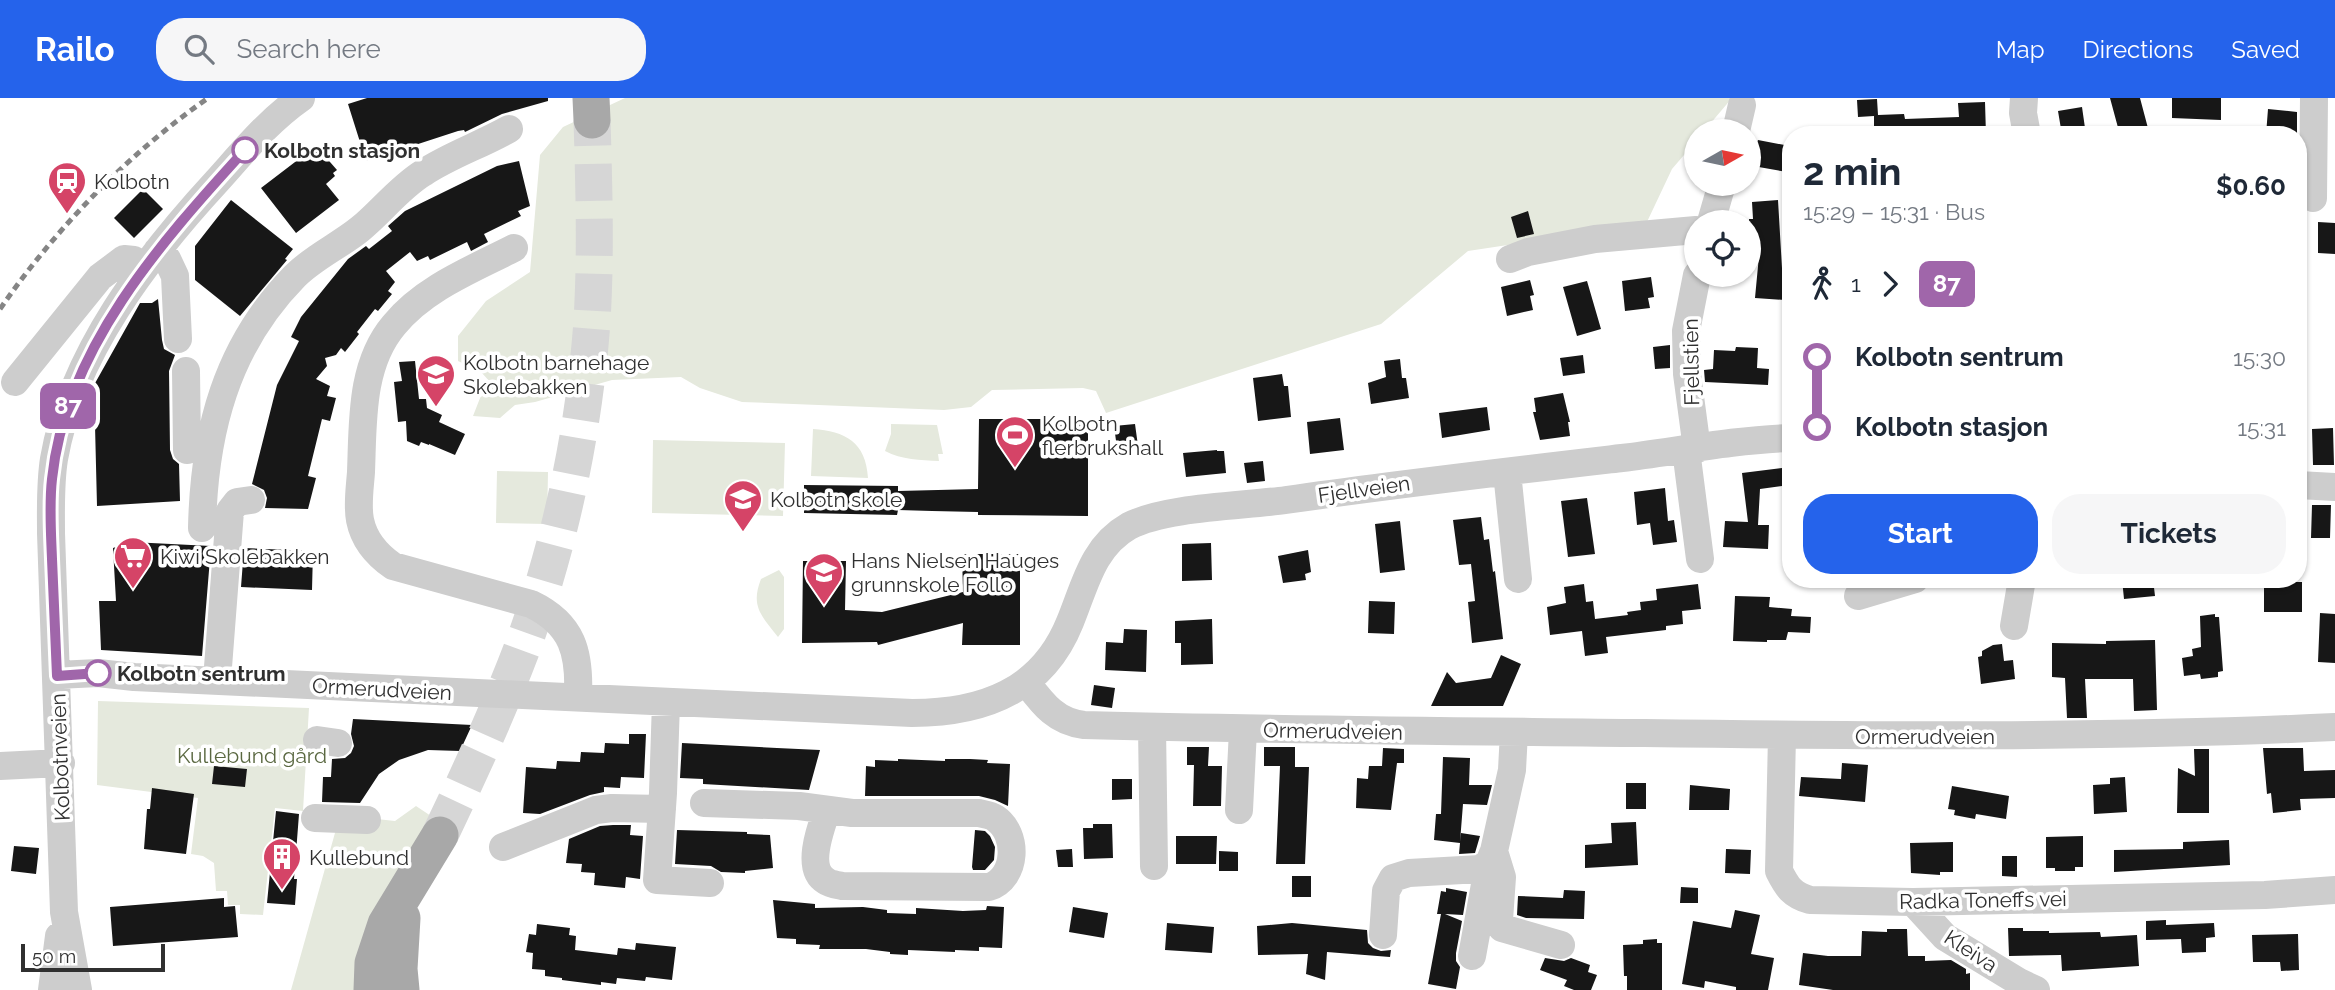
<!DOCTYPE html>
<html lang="en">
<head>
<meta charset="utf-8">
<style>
  :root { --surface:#fff; --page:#f6f6f7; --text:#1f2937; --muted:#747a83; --accent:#2563eb }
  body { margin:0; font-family:Raleway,sans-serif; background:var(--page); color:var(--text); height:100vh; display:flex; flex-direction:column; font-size:26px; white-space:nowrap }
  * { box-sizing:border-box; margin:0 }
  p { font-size:23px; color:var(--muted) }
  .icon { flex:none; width:38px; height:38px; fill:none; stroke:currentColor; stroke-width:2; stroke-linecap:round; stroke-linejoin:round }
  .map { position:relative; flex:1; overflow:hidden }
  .details { position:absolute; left:1782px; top:28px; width:525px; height:462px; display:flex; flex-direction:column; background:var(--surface); border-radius:28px; box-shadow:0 2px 5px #0004 }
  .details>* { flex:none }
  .badge { padding:0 14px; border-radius:10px; font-size:24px; line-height:46px }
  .needle { width:46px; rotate:81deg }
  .tools { position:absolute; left:1684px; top:21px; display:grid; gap:14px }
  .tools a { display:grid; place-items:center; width:77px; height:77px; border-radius:50%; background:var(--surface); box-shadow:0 2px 5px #0004; font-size:35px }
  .scale { position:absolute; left:21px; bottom:18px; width:144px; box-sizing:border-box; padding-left:7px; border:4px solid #303030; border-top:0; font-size:19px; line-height:24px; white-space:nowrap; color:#303030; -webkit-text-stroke:5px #fff; paint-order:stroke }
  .map>.badge { position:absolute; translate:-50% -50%; box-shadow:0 0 0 4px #fff }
  .legs { display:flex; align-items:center; gap:10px; height:77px; padding:0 21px; font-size:23px }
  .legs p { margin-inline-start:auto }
  .overview { display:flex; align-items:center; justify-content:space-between; height:119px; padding:0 21px }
  h1 { font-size:38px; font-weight:700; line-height:52px }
  .primary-button { display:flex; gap:14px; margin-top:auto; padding:14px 21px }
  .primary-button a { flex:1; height:80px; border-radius:28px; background:var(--accent); color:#fff; font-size:28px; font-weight:700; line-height:80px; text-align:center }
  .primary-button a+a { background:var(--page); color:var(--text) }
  ul { padding:0 21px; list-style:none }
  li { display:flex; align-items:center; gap:24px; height:70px; font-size:26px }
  li i { display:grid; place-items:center; width:10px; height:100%; margin:0 9px; background:currentColor }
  li i::after { content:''; width:18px; height:18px; margin:-9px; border:5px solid; border-radius:50%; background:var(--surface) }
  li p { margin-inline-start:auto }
  li:first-child i { background:linear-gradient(#0000 50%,currentColor 0) }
  li:last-child i { background:linear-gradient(currentColor 50%,#0000 0) }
  header { display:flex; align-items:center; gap:42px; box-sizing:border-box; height:98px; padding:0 35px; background:var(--accent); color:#fff }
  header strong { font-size:33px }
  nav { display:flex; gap:38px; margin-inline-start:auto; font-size:24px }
  .search { width:490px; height:63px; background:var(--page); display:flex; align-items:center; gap:18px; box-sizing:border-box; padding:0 24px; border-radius:28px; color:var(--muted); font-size:26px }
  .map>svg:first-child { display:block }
  .green { fill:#e5e9dd }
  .building { fill:#171717 }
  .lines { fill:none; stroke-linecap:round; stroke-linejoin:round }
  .major-tunnel { stroke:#d6d6d6; stroke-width:37; stroke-dasharray:37 18; stroke-linecap:butt }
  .minor { stroke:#cdcdcd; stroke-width:28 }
  .major { stroke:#a8a8a8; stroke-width:37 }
  .rail { stroke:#858585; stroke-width:5; stroke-dasharray:7 5; stroke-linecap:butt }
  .line-1-casing { stroke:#fff; stroke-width:16 }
  .line-1 { stroke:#a066aa; stroke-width:10 }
  .stop-1-dot { fill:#fff; stroke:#a066aa; stroke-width:3.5 }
  .labels { text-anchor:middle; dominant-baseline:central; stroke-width:7; stroke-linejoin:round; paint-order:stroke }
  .stop-label { font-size:21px; font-weight:bold; fill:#303030; stroke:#fff; text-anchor:start }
  .poi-label { font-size:21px; fill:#303030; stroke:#fff; text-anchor:start }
  .street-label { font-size:21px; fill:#303030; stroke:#fff }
  .park-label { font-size:21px; fill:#5a6841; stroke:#fff }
</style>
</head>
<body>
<header>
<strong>Railo</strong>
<div class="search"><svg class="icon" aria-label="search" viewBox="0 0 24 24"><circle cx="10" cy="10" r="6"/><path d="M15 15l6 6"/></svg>Search here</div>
<nav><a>Map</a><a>Directions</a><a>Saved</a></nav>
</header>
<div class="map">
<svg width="2335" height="892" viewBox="0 0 2335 892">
  <rect width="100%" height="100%" fill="#fff"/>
  <path class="green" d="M625 0H1732L1704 33H1696V43L1672 71 1646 126 1468 153 1381 226 1106 315 1096 293 1083 290 992 292 971 309 944 312 742 304 700 290 681 279 612 282 535 304 515 307 500 320 473 318 482 295 491 285 481 274 458 263V238L486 203 530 174 540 57 563 29Z
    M891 326 937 327 943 356H938L939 363C920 362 902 362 885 353L891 336Z
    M813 331C845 333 866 344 868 380L811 378Z
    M653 342 785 345 783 418 652 415Z
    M497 373 548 374 547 426 496 425Z
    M779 472 784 479V531L778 539C762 518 750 509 761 481Z
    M98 603 309 610 303 713 275 710 263 817 240 816V807H228L227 793H216L214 765 203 758 191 756 198 700 97 687Z
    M416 708 431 718 357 892H291L340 717 395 723Z"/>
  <path class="building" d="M367 0H548V3L502 16 465 34 464 32 458 33 366 63 348 6Z
    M2110 0H2140L2149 34 2140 37H2120Z
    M2172 0H2221V22L2172 20Z
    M1877 1 1878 17 1904 16 1905 21 1959 19 1958 5 1985 4 1986 37H1874V18L1858 19 1857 2Z
    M2082 9 2086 37H2062L2058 13Z
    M2268 11 2297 14V37H2266Z
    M1758 42 1790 48V72H1788L1787 74 1753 68V65H1748V44L1757 45Z
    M316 48 337 72 333 75 335 78 326 86 339 102 296 135 261 90Z
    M519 63 530 108 518 113 521 118 484 136 488 144 471 153 467 144 430 162 428 158 417 163 410 154 386 173 395 184 388 193 392 196 378 213 375 211 357 234 359 236 345 254 341 250 336 257 325 260 327 268 316 281 330 288 327 298 336 300 330 323 322 321 308 378 316 380 308 411 265 410 267 400 264 392 252 386 277 287 299 243 291 239 301 219 348 161 366 148 369 151 392 133 388 128 405 113 497 68Z
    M143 91 163 111 134 140 114 120Z
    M231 102 293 151 285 161 287 162 240 218 195 182V148Z
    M1778 102 1782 170 1790 171V194L1786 193 1785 202 1755 200 1760 147 1750 148 1749 121H1753L1752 104Z
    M1528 113 1534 136 1517 140 1511 119Z
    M2318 124 2335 125V156L2318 155Z
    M1651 179 1654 199 1648 200 1650 210 1625 213 1622 183Z
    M1530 182 1534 197 1530 198 1533 212 1507 218 1501 189Z
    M1587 183 1601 231 1577 238 1563 189Z
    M158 201 162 242 164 251 175 257 169 273 170 352 173 361 179 366 180 403 97 408 94 287 140 205H152Z
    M1670 247V270L1655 271 1653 249Z
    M1736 249 1758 250 1757 270 1769 271 1768 287 1705 284 1704 272 1713 271 1714 252 1735 253Z
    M1583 257 1585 275 1563 278 1560 260Z
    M1400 261 1402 280H1406L1409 300 1371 306 1368 285 1386 279 1384 263Z
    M415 263 419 301H426L427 310 442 317 439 324 465 336 455 357 429 346V347L421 344 419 348 407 343 406 323 398 324 394 284 402 283 399 264Z
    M1282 276 1284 288H1288L1291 319 1258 323 1253 280Z
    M1563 295 1570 324H1568L1570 338 1540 342 1533 314H1536L1534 300Z
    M1487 309 1490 332 1442 340 1439 315Z
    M1340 320 1344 352 1310 356 1307 324Z
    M979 321H1088V418L978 417V414L932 413 898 412 897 417 804 415V387L898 388V393L978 391Z
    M1135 326 1138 348 1117 350 1114 328Z
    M2333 330 2334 367H2313L2312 331Z
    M1217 352V353H1224L1226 375 1186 379 1183 355Z
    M1263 363 1265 383 1247 385 1244 365Z
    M1790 369V387L1760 391 1758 427H1769L1768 451 1723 449 1725 423 1748 424 1742 375Z
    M1665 390 1668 423 1674 422 1677 444 1653 447 1650 425 1637 427 1634 394Z
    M1587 400 1595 456 1568 459 1561 403Z
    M2312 407H2331L2330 440H2311Z
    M1481 419 1484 442 1489 441 1493 474 1495 473 1503 541 1472 545 1468 504 1475 503 1471 466 1459 467 1453 422Z
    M1400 423 1405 472 1380 475 1375 426Z
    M131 444 211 448 202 558 101 552 99 503H116L113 450Z
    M1211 445 1212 482 1182 483V446Z
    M244 450 313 453 312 492 241 489Z
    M1308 452 1311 474 1305 476 1306 482 1283 485 1278 458Z
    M962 456H1020V547H962L963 525 878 547 877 544 802 545 803 463H846L845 512 882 514 963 494Z
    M2122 481H2153L2155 498 2124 501Z
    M2264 481H2296V484H2302V514H2264Z
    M1584 486 1586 504 1593 503 1595 521 1628 517 1627 514 1641 512 1640 504 1657 502 1656 491 1698 486 1701 511 1682 513 1683 526 1666 528V532L1606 539 1608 555 1585 558 1582 533 1550 537 1547 509 1566 505 1564 489Z
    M1735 498 1770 499 1769 509 1792 511 1791 518 1811 519 1810 535 1788 534 1786 542H1767V544L1733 543Z
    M1369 503 1395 504 1394 536 1368 535Z
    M2320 515 2335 516V565L2318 564Z
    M2215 516V519H2219L2223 573 2218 574V579L2201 581 2200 576 2184 578 2182 560 2193 558 2192 551 2201 549 2200 518Z
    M1212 521 1213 566 1181 567V545H1175V523Z
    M1124 531 1147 532 1146 574 1105 572 1106 544 1123 545Z
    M2155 542 2157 612 2134 613 2133 581H2085L2087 620H2067L2065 580 2052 579V545L2106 546V543Z
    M2002 546 2004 563 2013 562 2015 581 1981 586 1978 559 1982 558V553L1993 547Z
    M1501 557 1521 566 1503 608H1431L1447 574 1456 585 1491 580Z
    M1094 587 1115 590 1112 610 1091 607Z
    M353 621 472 627 460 653 428 652 399 662 379 676 360 705 322 704 323 679H331L332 661 345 660 351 655 354 648 351 636Z
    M629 636H646L644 680 621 679 620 690 604 689V694L590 697 540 716 523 715 526 669 556 671 557 663 580 664 581 654 604 655 605 645 629 646Z
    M682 645 777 650 820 652 809 692 703 686V681L680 680Z
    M1187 649H1209L1208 668H1222L1221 708H1193L1194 667H1187Z
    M1264 649H1295V669H1309L1305 766H1276L1280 668H1264Z
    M1383 650 1404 651V665H1397L1391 712 1356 710 1357 680 1368 681 1369 668H1382Z
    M2263 650H2303L2304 673 2335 672V700L2300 701 2301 712 2273 715 2271 695 2267 696Z
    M2194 651H2209V715H2177L2178 670 2195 678Z
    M1443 659 1470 660 1469 687H1492L1487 707 1463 706 1460 744 1461 735 1480 738 1475 755 1459 756 1460 745 1434 742 1436 716H1441Z
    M898 661 945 663V661H970L988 662 987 665 1010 666 1008 708 995 702 979 698H865L866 668 875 669V662L898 663Z
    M1842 665 1868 667 1865 704 1799 698 1801 679 1841 681Z
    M214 668 247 671 245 689 212 686Z
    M2125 679 2127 714 2094 716 2093 687 2110 686V680Z
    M1112 681H1132V701L1112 702Z
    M1626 685H1646V711H1626Z
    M1690 687 1730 691 1729 712H1689Z
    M1952 688 2009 698 2006 721 1976 716 1975 721 1954 717 1955 712 1948 711Z
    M152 690 194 696 186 756 144 751 147 711H150Z
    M276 713 299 716 294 781H297L295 807 267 805Z
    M1636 724 1638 767 1585 770V747L1612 745 1611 725Z
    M1093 726H1112L1113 760 1084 761 1083 730H1093Z
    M613 727H631L630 737 643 738 640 781 626 779 625 790 594 787 595 775 581 774 582 766 566 765 569 741 600 728Z
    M677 732 747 734V736L770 737 773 770 745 773V775L721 774 711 768 675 766Z
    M975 732 985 733 990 738 995 749 994 762 985 772H973L972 769Z
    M1176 738H1217L1216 766H1176Z
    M2083 738V769H2075V773H2055V770H2046V739Z
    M2229 742 2230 767 2114 774V752L2183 751V744Z
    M1953 744V774H1940V777L1911 775 1910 745Z
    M14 748 39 750 36 776 11 773Z
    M1072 751 1073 769H1058L1056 752Z
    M1726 751 1751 752 1750 776 1725 775Z
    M1219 753 1238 754V773H1219Z
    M2002 758H2017V779L2002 778Z
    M1292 778H1311V799H1292Z
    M1681 789 1698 790V805H1680Z
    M1446 790 1467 794 1463 817 1445 816 1462 823 1456 855V863L1460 869 1456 891 1428 886 1441 816H1437L1441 793 1446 794Z
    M1564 792 1585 793 1584 821 1526 820 1517 817 1518 798 1563 800Z
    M224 800V809L235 808 238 839 113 848 110 809Z
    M773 802 815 806V810L863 809 887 812V815L916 816V810L963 813 986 812 987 808 1004 809 1002 850 979 849V853L955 852V854L908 852V857L890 856V854L866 851H819L820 847 796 846V841L777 840Z
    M1073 809 1108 815 1104 840 1069 834Z
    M1735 812 1760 817 1751 856 1774 860 1768 892H1736V889L1705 883 1704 890 1682 886 1693 823 1731 830Z
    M2166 822V827L2214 825 2215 839 2206 840V854L2182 855 2181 841 2146 842V823Z
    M1167 825 1214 829 1212 855 1165 852Z
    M1292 825 1367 832 1368 845 1373 850 1381 853 1391 852 1390 859 1327 854 1325 882 1306 876 1308 856 1258 857 1257 828Z
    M537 826 570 830 569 837 576 838 575 852 617 857 618 850 635 852 636 845 676 849 672 882 646 879 645 883 617 880 616 886 601 884V887L562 882V880L545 878V872L532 871 533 855 526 854 529 836 536 837Z
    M2008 830H2023V833H2049V835L2100 834 2101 839 2137 837 2139 868 2062 873 2061 857 2009 858Z
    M1887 831H1907L1908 858H1925V863L1951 862 1966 871V876L1970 875V892H1833L1799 887 1803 855 1828 858H1861L1862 833 1887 834Z
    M2298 836 2299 872 2281 873 2280 864H2253L2252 837Z
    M1657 841V845H1662V892H1627V878H1624L1623 847 1643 846V842Z
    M1545 860 1564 863 1571 860 1590 867 1588 874 1597 877 1591 892H1574L1564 888 1567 882 1540 872Z"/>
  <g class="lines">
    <path class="major-tunnel" d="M440 737C469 676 497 616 521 553 560 448 584 334 592 223 596 156 594 89 592 22"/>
    <path class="minor" d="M2024 0 2023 15 2027 37
      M1736 33 1742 7
      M2313 100 2314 0
      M1711 124 1722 86
      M514 150C473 171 424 190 394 227 360 267 363 325 361 374 360 389 357 407 360 422 364 442 377 457 393 468L531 506C573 526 580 555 578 599
      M157 153 167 161 175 178 178 241
      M1510 161 1528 154 1595 141 1696 132
      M186 273 187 352
      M15 284 100 179 124 161 134 162 145 169
      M1697 351 1687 276 1686 233 1697 177
      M1686 352 1700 461
      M1507 374 1518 481
      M2298 387 2335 389
      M202 430C204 334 226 248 295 178 314 159 339 148 360 131 382 113 399 90 423 75 450 57 481 47 509 31
      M1858 498 1915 481
      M2014 528 2022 481
      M57 577 98 575 134 579C393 590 653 604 912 615 982 615 1042 594 1070 524 1085 488 1092 449 1129 428 1165 409 1244 408 1286 402 1397 386 1510 373 1622 360 1678 353 1734 342 1790 340
      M217 582 230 413 237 404 251 402
      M1027 585C1043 606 1056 624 1084 627 1271 632 1457 633 1644 635 1874 638 2105 640 2335 629
      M666 604 663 695 657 782 710 785
      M1152 629 1154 768
      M1782 638 1779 773C1787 789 1792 797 1810 802L1913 804 2265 797 2335 792
      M317 642 338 645
      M0 668 61 665
      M704 705 799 708 852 715H979C984 716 991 717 995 720 1019 736 1017 780 989 789L842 788C837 787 830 786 826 783 805 771 821 729 827 712
      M1239 712 1243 632
      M315 720 367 722
      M503 749 596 712 612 710 662 711
      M1494 753 1502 779 1499 822 1502 830 1561 847
      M1913 804 1945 839 2019 884 2036 892
      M1383 837 1386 793 1393 780 1409 775 1480 771 1489 765 1494 753 1512 672 1514 634
      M1472 858 1486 781
      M52 892 59 838
      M78 892 64 814 51 435C51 410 50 386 54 361 72 256 147 159 217 83 244 53 268 23 301 0"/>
    <path class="major" d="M591 0 592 22
      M372 892 373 865 386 826 440 737
      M401 892 399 871 402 820"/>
    <path class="rail" d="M0 211C57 129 127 57 208 0"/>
  </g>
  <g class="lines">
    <defs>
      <path id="line-1" d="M98 575 57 578C55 539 54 500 52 461 51 434 49 407 52 381 65 252 161 144 245 52"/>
    </defs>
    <use href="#line-1" class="line-1-casing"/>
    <use href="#line-1" class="line-1"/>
  </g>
  <defs>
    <symbol id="station-pin" viewBox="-11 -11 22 30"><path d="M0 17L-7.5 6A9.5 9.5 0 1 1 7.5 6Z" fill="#d54467" stroke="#fff"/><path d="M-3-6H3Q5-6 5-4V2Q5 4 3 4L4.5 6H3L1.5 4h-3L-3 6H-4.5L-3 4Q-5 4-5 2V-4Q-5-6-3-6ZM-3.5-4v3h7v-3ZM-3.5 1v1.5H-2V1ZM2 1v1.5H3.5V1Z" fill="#fff"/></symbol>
    <symbol id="school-pin" viewBox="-11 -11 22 30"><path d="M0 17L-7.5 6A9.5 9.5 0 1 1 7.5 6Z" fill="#d54467" stroke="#fff"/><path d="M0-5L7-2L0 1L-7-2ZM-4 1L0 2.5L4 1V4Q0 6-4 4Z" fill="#fff"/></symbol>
    <symbol id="stadium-pin" viewBox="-11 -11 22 30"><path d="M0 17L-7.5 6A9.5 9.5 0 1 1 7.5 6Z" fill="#d54467" stroke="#fff"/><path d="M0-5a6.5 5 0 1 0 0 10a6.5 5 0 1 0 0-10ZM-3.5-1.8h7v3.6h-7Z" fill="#fff"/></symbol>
    <symbol id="supermarket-pin" viewBox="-11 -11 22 30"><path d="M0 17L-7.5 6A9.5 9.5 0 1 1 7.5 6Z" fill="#d54467" stroke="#fff"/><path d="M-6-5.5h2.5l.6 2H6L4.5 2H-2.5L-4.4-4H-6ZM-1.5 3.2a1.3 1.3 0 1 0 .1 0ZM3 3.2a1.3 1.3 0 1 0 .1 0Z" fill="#fff"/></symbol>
    <symbol id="building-pin" viewBox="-11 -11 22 30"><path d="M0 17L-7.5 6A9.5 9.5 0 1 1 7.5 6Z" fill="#d54467" stroke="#fff"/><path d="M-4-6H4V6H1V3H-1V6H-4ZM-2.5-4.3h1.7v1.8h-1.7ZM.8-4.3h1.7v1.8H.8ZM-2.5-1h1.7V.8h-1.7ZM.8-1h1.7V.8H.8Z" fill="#fff"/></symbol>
  </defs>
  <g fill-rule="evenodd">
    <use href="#station-pin" x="45" y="61" width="44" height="60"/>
    <use href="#school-pin" x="414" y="254" width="44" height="60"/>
    <use href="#stadium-pin" x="993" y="315" width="44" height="60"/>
    <use href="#school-pin" x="721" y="379" width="44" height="60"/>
    <use href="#supermarket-pin" x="111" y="436" width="44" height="60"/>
    <use href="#school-pin" x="802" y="452" width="44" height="60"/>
    <use href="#building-pin" x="260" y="737" width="44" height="60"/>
  </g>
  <g class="stop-1-dot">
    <circle cx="245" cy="52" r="12"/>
    <circle cx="98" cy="575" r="12"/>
  </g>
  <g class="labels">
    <g class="stop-label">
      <text x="264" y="52">Kolbotn stasjon</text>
      <text x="117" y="575">Kolbotn sentrum</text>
    </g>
    <g class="poi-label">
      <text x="94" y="83">Kolbotn</text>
      <text x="463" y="264">Kolbotn barnehage<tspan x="463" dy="24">Skolebakken</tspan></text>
      <text x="1042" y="325">Kolbotn<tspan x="1042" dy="24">flerbrukshall</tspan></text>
      <text x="770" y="401">Kolbotn skole</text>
      <text x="160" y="458">Kiwi Skolebakken</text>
      <text x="851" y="462">Hans Nielsen Hauges<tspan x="851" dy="24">grunnskole Follo</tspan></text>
      <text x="309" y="759">Kullebund</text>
    </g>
    <g class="street-label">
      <text transform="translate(1691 264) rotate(-91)">Fjellstien</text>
      <text transform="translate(1364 391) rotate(-8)">Fjellveien</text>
      <text transform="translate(382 591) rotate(3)">Ormerudveien</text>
      <text transform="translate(1333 633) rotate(1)">Ormerudveien</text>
      <text x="1925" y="638">Ormerudveien</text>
      <text transform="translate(60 659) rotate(-92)">Kolbotnveien</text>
      <text transform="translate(1983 802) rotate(-1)">Radka Toneffs vei</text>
      <text transform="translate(1971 853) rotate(33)">Kleiva</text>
    </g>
    <g class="park-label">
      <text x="252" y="657">Kullebund gård</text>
    </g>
  </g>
</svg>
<div class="tools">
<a><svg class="needle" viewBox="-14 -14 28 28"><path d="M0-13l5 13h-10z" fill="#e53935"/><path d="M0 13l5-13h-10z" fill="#747a83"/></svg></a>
<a><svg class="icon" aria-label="locate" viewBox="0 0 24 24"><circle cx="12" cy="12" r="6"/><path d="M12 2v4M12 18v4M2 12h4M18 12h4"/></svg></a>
</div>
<div class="scale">50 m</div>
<b class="badge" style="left:68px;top:308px;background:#a066aa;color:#fff">87</b>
<section class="details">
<div class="overview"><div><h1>2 min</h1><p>15:29 – 15:31 · Bus</p></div><b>$0.60</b></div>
<div class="legs"><svg class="icon" aria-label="walk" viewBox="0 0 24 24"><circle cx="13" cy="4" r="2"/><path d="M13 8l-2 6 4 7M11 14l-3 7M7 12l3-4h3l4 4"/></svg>1<svg class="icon" aria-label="forward" viewBox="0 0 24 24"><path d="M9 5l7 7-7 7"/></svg><b class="badge" style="background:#a066aa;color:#fff">87</b></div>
<ul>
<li><i style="color:#a066aa"></i><b>Kolbotn sentrum</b><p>15:30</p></li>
<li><i style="color:#a066aa"></i><b>Kolbotn stasjon</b><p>15:31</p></li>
</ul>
<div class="primary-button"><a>Start</a><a>Tickets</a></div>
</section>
</div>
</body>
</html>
